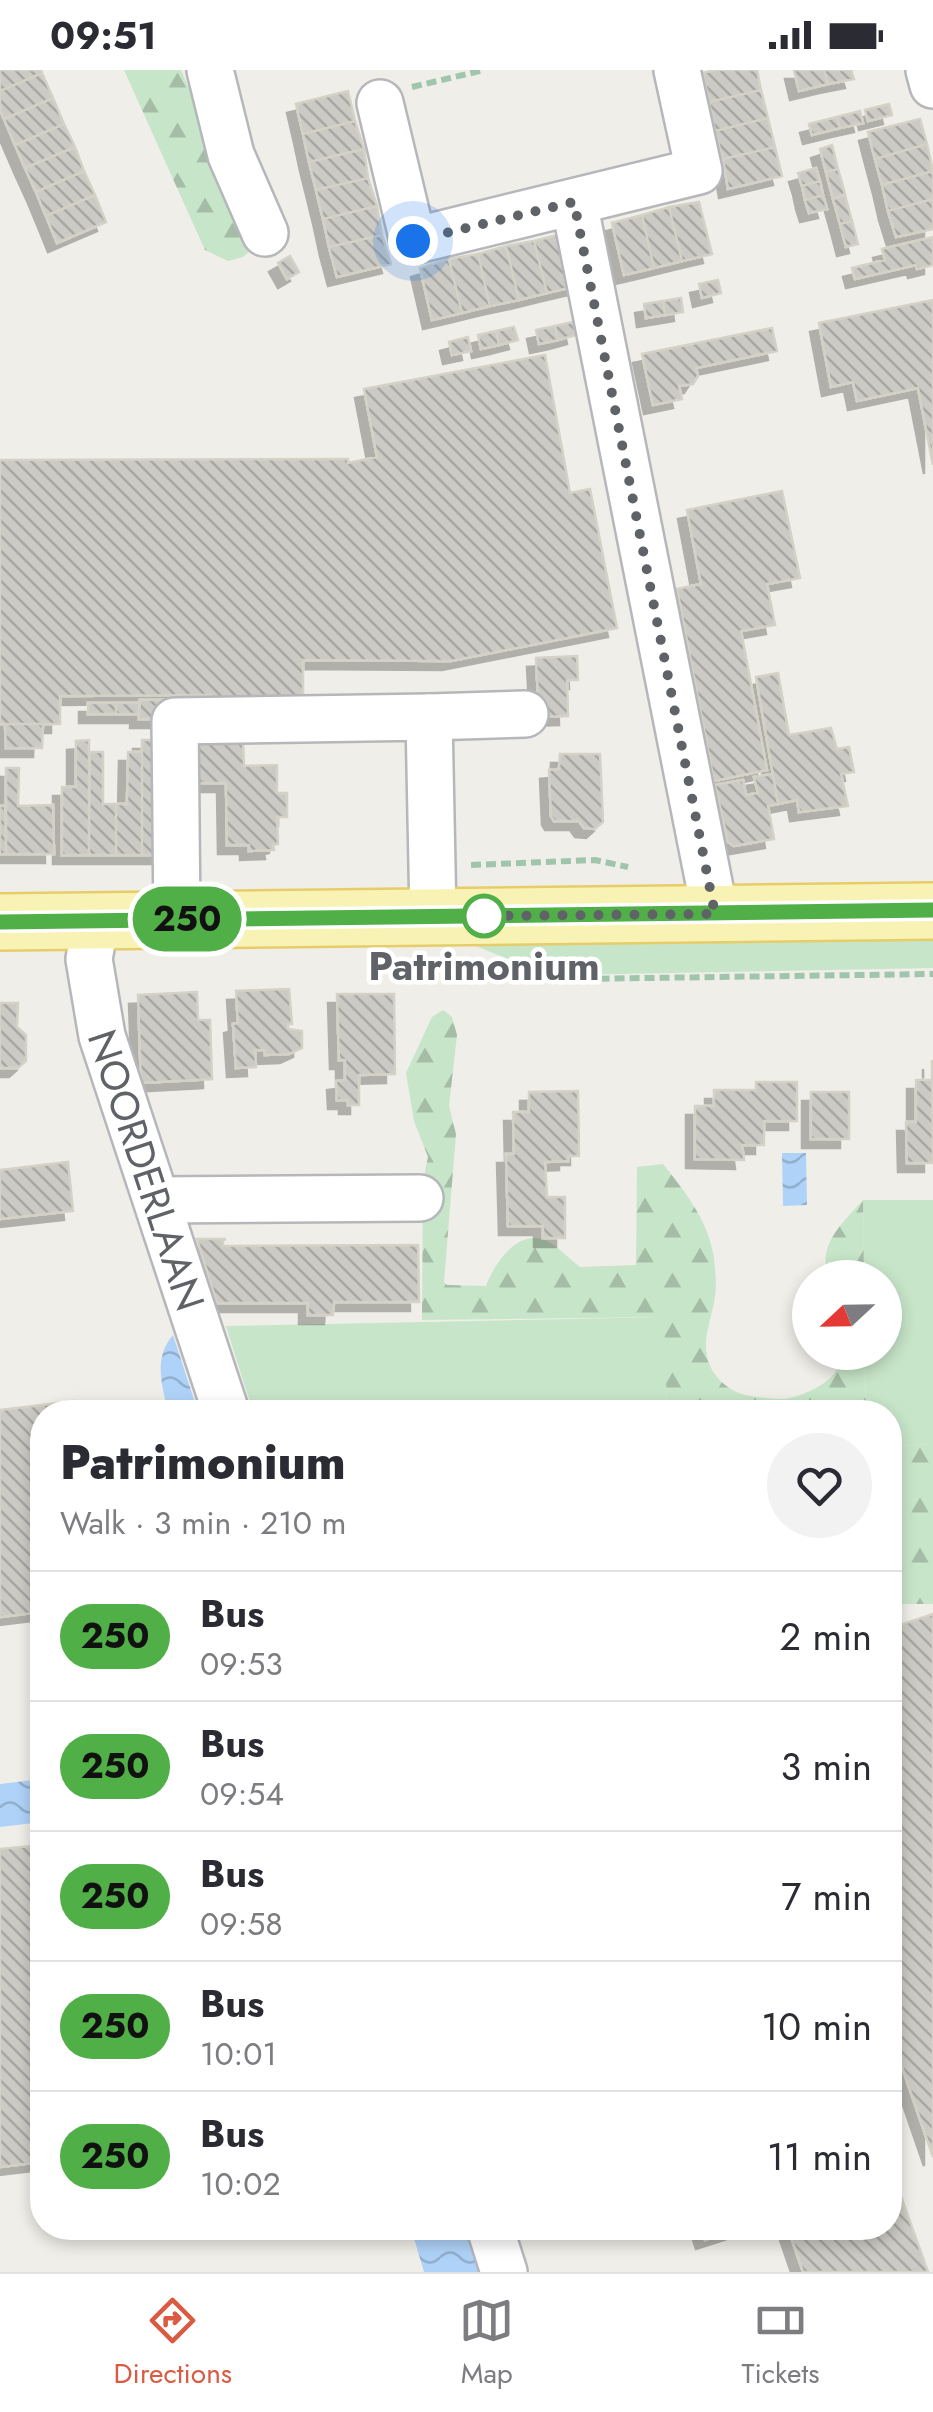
<!DOCTYPE html>
<html lang="en">
<head>
<meta charset="utf-8">
<style>
  :root { --surface:#fff; --page:#f2f2f3; --text:#2b2b33; --muted:#7c7c81; --line:#e1e1e2; --accent:#db5a42 }
  body { margin:0; font-family:Jost,sans-serif; background:var(--page); color:var(--text); height:100vh; display:flex; flex-direction:column; font-size:38px; white-space:nowrap }
  * { box-sizing:border-box; margin:0 }
  p { font-size:32px; color:var(--muted) }
  .icon { flex:none; width:55px; height:55px; fill:none; stroke:currentColor; stroke-width:2; stroke-linecap:round; stroke-linejoin:round }
  .map { position:relative; flex:1; overflow:hidden }
  .panel { position:absolute; left:30px; top:1330px; width:872px; height:840px; display:flex; flex-direction:column; background:var(--surface); border-radius:40px; box-shadow:0 5px 15px #0003 }
  .panel>* { flex:none }
  .badge { padding:0 20px; border-radius:32px; font-size:35px; line-height:65px }
  .needle { width:65px; rotate:248deg }
  .fabs { position:absolute; left:792px; top:1190px; display:grid; gap:20px }
  .fabs a { display:grid; place-items:center; width:110px; height:110px; border-radius:50%; background:var(--surface); box-shadow:0 5px 15px #0003; font-size:50px }
  .you { position:absolute; width:50px; height:50px; margin:-25px; border:8px solid #fff; border-radius:50%; background:#1a73e8; box-shadow:0 0 0 15px #1a73e833 }
  .map>.badge { position:absolute; translate:-50% -50%; box-shadow:0 0 0 5px #fff }
  .round { display:grid; place-items:center; flex:none; width:105px; height:105px; border-radius:52px; background:var(--page) }
  .head { display:flex; align-items:center; justify-content:space-between; height:170px; padding:0 30px }
  h1 { font-size:48px; font-weight:800; line-height:75px }
  ul { padding:0; list-style:none }
  li { display:flex; align-items:center; gap:30px; height:130px; padding:0 30px; border-top:2px solid var(--line) }
  li div { flex:1 }
  li b { display:block; font-size:38px }
  li em { font-style:normal }
  li .badge { min-width:110px; font-weight:700; text-align:center }
  .status { display:flex; justify-content:space-between; align-items:center; height:70px; padding:0 50px; background:var(--surface); direction:ltr }
  .status svg { height:28px; fill:currentColor }
  .menu { display:flex; justify-content:space-around; align-items:center; height:140px; border-top:2px solid var(--line); background:var(--surface); font-size:28px; color:var(--muted) }
  .menu a { display:grid; justify-items:center; gap:5px }
  .menu .on { color:var(--accent) }
  .map>svg:first-child { display:block }
  .green { fill:#c7e5c9 }
  .forest { fill:url(#forest-firs) }
  .water { fill:url(#water-waves) }
  .building { fill:url(#building-back-hatch); stroke:#d4d1c6; stroke-width:2.5; filter:url(#shadow) }
  .lines { fill:none; stroke-linecap:round; stroke-linejoin:round }
  .minor-casing { stroke:#b5b7bb; stroke-width:50 }
  .major-casing { stroke:#e6cd6a; stroke-width:60 }
  .path { stroke:#a0c5ad; stroke-width:6; stroke-dasharray:10 5; stroke-linecap:butt }
  .minor { stroke:#fff; stroke-width:45 }
  .major { stroke:#f8f3b4; stroke-width:55 }
  .line-casing { stroke:#fff; stroke-width:22 }
  .line { stroke:#50af46; stroke-width:15 }
  .walk { stroke:#5f6266; stroke-width:10; stroke-dasharray:0 18 }
  .stop-dot { fill:#fff; stroke:#50af46; stroke-width:5 }
  .labels { text-anchor:middle; dominant-baseline:central; stroke-width:9; stroke-linejoin:round; paint-order:stroke }
  .stop-label { font-size:40px; font-weight:bold; fill:#5f6266; stroke:#fff }
  .street-label { font-size:40px; fill:#5f6266; stroke:#fff }
</style>
</head>
<body>
<div class="status"><b>09:51</b><svg viewBox="0 0 49 12"><path d="M0 12V9h3v3zM5 12V6h3v6zM10 12V3h3v9zM15 12V0h3v12zM26 1h20v11H26zM47 4h2v5h-2z"/></svg></div>
<div class="map">
<svg width="933" height="2202" viewBox="0 0 933 2202">
  <defs>
    <pattern id="forest-firs" width="22" height="20" patternUnits="userSpaceOnUse" patternTransform="scale(2.5)"><rect width="22" height="20" fill="#c7e5c9"/><path d="M5 1l3.5 6h-7zM16 11l3.5 6h-7z" fill="#a5bda7"/></pattern>
    <pattern id="water-waves" width="16" height="10" patternUnits="userSpaceOnUse" patternTransform="scale(2.5)"><rect width="16" height="10" fill="#afd3f8"/><path d="M0 5q4-4 8 0t8 0" fill="none" stroke="#92afcd"/></pattern>
    <pattern id="building-back-hatch" width="6" height="6" patternUnits="userSpaceOnUse" patternTransform="scale(2.5)"><rect width="6" height="6" fill="#cbcac4"/><path d="M-1 5l2 2M0 0l6 6M5-1l2 2" fill="none" stroke="#a8a7a3"/></pattern>
    <filter id="shadow"><feDropShadow dx="-9" dy="9" stdDeviation="0" flood-color="#0004"/></filter>
  </defs>
  <rect width="100%" height="100%" fill="#f0eee8"/>
  <path class="green" d="M933 865V898L567 905 535 900 466 872Z
    M863 1130H933V1374L890 1376V1342H866L865 1283 885 1282V1208L864 1207Z
    M665 1247 667 1342H253L226 1256Z"/>
  <path class="forest" d="M124 0H181L258 174 243 187 228 191 205 180Z
    M443 940 452 947 457 965 449 1036 456 1064 444 1212 447 1215 486 1216C494 1194 518 1157 547 1171 558 1176 570 1190 580 1197L636 1195 637 1097 663 1094C686 1123 708 1150 714 1188 715 1200 717 1214 715 1226 713 1241 707 1257 706 1272 704 1303 728 1325 757 1327 774 1329 787 1331 803 1324 824 1315 838 1307 843 1283H865L866 1342H667L664 1247 422 1250 423 1111 428 1087 414 1051 406 1003 432 947Z
    M863 1130 864 1207H829C816 1175 843 1153 863 1130Z
    M933 1374V1534H890V1376Z"/>
  <path class="water" d="M782 1083H806L807 1135 783 1136Z
    M173 1265 198 1342H168C162 1315 153 1288 173 1265Z
    M42 1709V1752L0 1757V1714Z
    M411 2158H467L482 2202H424Z"/>
  <path class="building" d="M0 0H41L42 3 0 21Z
    M715 0H757L761 20 709 32 703 3Z
    M794 0H824L828 14 799 21Z
    M824 0H851L854 9 828 14Z
    M42 3 53 28 4 49 0 40V21Z
    M761 20 768 48 715 61 709 32Z
    M348 21 355 51 303 64 296 34Z
    M53 28 64 54 15 75 4 49Z
    M889 34 892 45 868 51 865 40Z
    M860 41 863 53 840 58 837 47Z
    M837 47 840 58 812 65 809 54Z
    M768 48 775 77 723 89 715 61Z
    M920 49 927 74 875 89 868 62Z
    M355 51 364 79 309 92 303 64Z
    M64 54 75 77 25 98 15 75Z
    M927 74 933 101 882 115 875 89Z
    M832 75 838 99 826 102 820 79Z
    M75 77 84 101 36 122 25 98Z
    M775 77 782 106 728 119 723 89Z
    M364 79 368 108 316 120 309 92Z
    M816 98 820 111 802 116 798 103Z
    M838 99 845 124 833 129 826 102Z
    M84 101 95 125 46 146 36 122Z
    M933 101V129L888 141 882 115Z
    M368 108 377 136 323 149 316 120Z
    M820 111 823 125 805 130 802 116Z
    M95 125 106 152 57 173 46 146Z
    M823 125 827 139 809 143 805 130Z
    M845 125 852 151 840 154 833 129Z
    M933 129V159L896 167 888 141Z
    M699 132 712 184 682 191 669 137Z
    M377 136 382 165 329 177 323 149Z
    M669 137 682 191 654 198 642 145Z
    M642 145 654 198 624 205 612 153Z
    M852 151 858 174 846 177 840 154Z
    M565 163 577 216 547 223 534 171Z
    M382 165 391 194 337 207 329 177Z
    M933 167V195L917 199 916 195 855 209 852 198 885 190 882 179Z
    M534 171 547 223 519 230 506 176Z
    M506 176 519 230 490 236 478 184Z
    M478 184 490 236 462 243 449 189Z
    M290 186 299 202 287 209 278 193Z
    M449 189 462 243 432 250 420 198Z
    M718 210 721 223 702 228 699 214Z
    M681 228 683 242 665 245 663 231Z
    M933 230V395L918 318 857 331 853 312 831 317 819 253Z
    M663 231 665 245 646 248 644 234Z
    M573 252 576 265 558 270 555 256Z
    M555 256 558 270 539 274 536 260Z
    M514 257 518 270 499 275 496 261Z
    M772 258 777 281 696 298 698 306 693 314 679 316 682 329 653 335 642 284Z
    M496 261 499 275 481 279 478 265Z
    M468 267 471 281 452 285 449 272Z
    M545 285 570 423 590 419 617 558 451 591 303 590V638L211 644V625L60 626V654H0V390L348 389V393L377 387 364 319Z
    M782 421 800 508 767 514 775 555 741 561 767 700 714 711 677 519 701 514 687 440Z
    M577 586 578 610H567L568 646 539 647 536 588Z
    M778 603 789 665 831 658 837 679 849 677 854 702 841 704 848 736 799 742 797 730 778 734 756 607Z
    M140 630H167V649H139Z
    M88 633H116V644H88Z
    M116 633H139V644H116Z
    M5 654H43L42 678H6Z
    M89 670V785H62V717H76V671Z
    M142 670H154L168 785H142Z
    M183 670 243 672 244 696 277 695V723H287V747H277L278 774 273 775 274 780 249 781V775H227L226 713H183Z
    M90 682H103V734H116V785H89Z
    M128 682H142V785H116V734H127Z
    M560 684H600L603 752 595 759 584 758 579 751H554L551 746 549 700 559 699Z
    M6 698H19L18 736 53 735 54 784H6Z
    M773 704 778 734 768 736 774 769 734 776 728 772 715 715 743 710 746 725 758 723 754 707Z
    M0 736H5L6 784H0Z
    M289 919 292 954H288V959L302 961V978L289 984 265 985V980H255L256 997 236 998 233 954 238 953 236 921Z
    M197 922 198 950H210L212 1009 141 1013 138 925Z
    M337 924H394L395 1004 359 1005V1035H348V1030H337L336 1011 345 1010V990H339Z
    M0 933H18L17 957 26 965V991L18 998H0Z
    M932 990 933 1093H907L906 1052H916V1010H932Z
    M756 1012H797V1051H764V1075H742L744 1090 695 1089V1036H714V1020H756Z
    M578 1021 579 1086H568V1091L545 1092 547 1127H565V1168H543V1156H508L506 1084H514L513 1042H529V1022Z
    M811 1022H849V1069H811Z
    M68 1092 73 1141 0 1149V1100Z
    M197 1169H226L223 1170V1176L418 1175 419 1232H334L333 1245H308V1233H217Z
    M75 1331 77 1342H42V1542L0 1547V1340Z
    M890 1544 894 1557 933 1544V2087L890 1962Z
    M42 1775V2092L0 2097V1779Z
    M890 2095 928 2202H803L788 2158H890Z
    M701 2158H742L705 2170Z"/>
  <g class="lines">
    <defs>
      <g id="minor">
        <path d="M210 0 231 85 265 163"/>
        <path d="M929 0 933 15"/>
        <path d="M380 33 413 171 699 101 677 0"/>
        <path d="M574 132 715 843"/>
        <path d="M429 647 525 644"/>
        <path d="M177 849 175 651 429 647 433 846"/>
        <path id="s1" d="M96 851 89 889 102 966 226 1342"/>
        <path d="M157 1130 420 1128"/>
        <path d="M490 2158 504 2202"/>
      </g>
      <path id="major" d="M0 852 933 841"/>
    </defs>
    <use href="#minor" class="minor-casing"/>
    <use href="#major" class="major-casing"/>
    <path class="path" d="M412 17 484 0
      M471 795 595 790 628 797
      M496 894 574 909 933 904"/>
    <use href="#minor" class="minor"/>
    <use href="#major" class="major"/>
  </g>
  <g class="lines">
    <defs>
      <path id="line" d="M0 852 933 840"/>
    </defs>
    <use href="#line" class="line-casing"/>
    <use href="#line" class="line"/>
    <path class="walk" d="M413 171 574 132 715 844 484 846"/>
  </g>
  <circle class="stop-dot" cx="484" cy="846" r="20"/>
  <g class="labels">
    <g class="stop-label">
      <text x="484" y="896">Patrimonium</text>
    </g>
    <g class="street-label">
      <text stroke="none"><textPath href="#s1" startOffset="258">NOORDERLAAN</textPath></text>
    </g>
  </g>
</svg>
<div class="fabs">
<a><svg class="needle" viewBox="-14 -14 28 28"><path d="M0-13l5 13h-10z" fill="#e53935"/><path d="M0 13l5-13h-10z" fill="#7c7c81"/></svg></a>
</div>
<div class="you" style="left:413px;top:171px"></div>
<b class="badge" style="left:187px;top:849px;background:#50af46;color:#111">250</b>
<section class="panel">
<div class="head"><div><h1>Patrimonium</h1><p>Walk · 3 min · 210 m</p></div><a class="round"><svg class="icon" aria-label="heart" viewBox="0 0 24 24"><path d="M12 20l-8-8c-3-5 5-10 8-4 3-6 11-1 8 4z"/></svg></a></div>
<ul>
<li><span class="badge" style="background:#50af46;color:#111">250</span><div><b>Bus</b><p>09:53</p></div><em>2 min</em></li>
<li><span class="badge" style="background:#50af46;color:#111">250</span><div><b>Bus</b><p>09:54</p></div><em>3 min</em></li>
<li><span class="badge" style="background:#50af46;color:#111">250</span><div><b>Bus</b><p>09:58</p></div><em>7 min</em></li>
<li><span class="badge" style="background:#50af46;color:#111">250</span><div><b>Bus</b><p>10:01</p></div><em>10 min</em></li>
<li><span class="badge" style="background:#50af46;color:#111">250</span><div><b>Bus</b><p>10:02</p></div><em>11 min</em></li>
</ul>
</section>
</div>
<nav class="menu">
<a class="on"><svg class="icon" aria-label="directions" viewBox="0 0 24 24"><path d="M12 3l9 9-9 9-9-9zM9 14v-3h6M13 9l2 2-2 2"/></svg>Directions</a>
<a><svg class="icon" aria-label="map" viewBox="0 0 24 24"><path d="M3 6l6-2 6 2 6-2v14l-6 2-6-2-6 2zM9 4v14M15 6v14"/></svg>Map</a>
<a><svg class="icon" aria-label="tickets" viewBox="0 0 24 24"><path d="M3 7h18v10H3zM15 7v10"/></svg>Tickets</a>
</nav>
</body>
</html>
